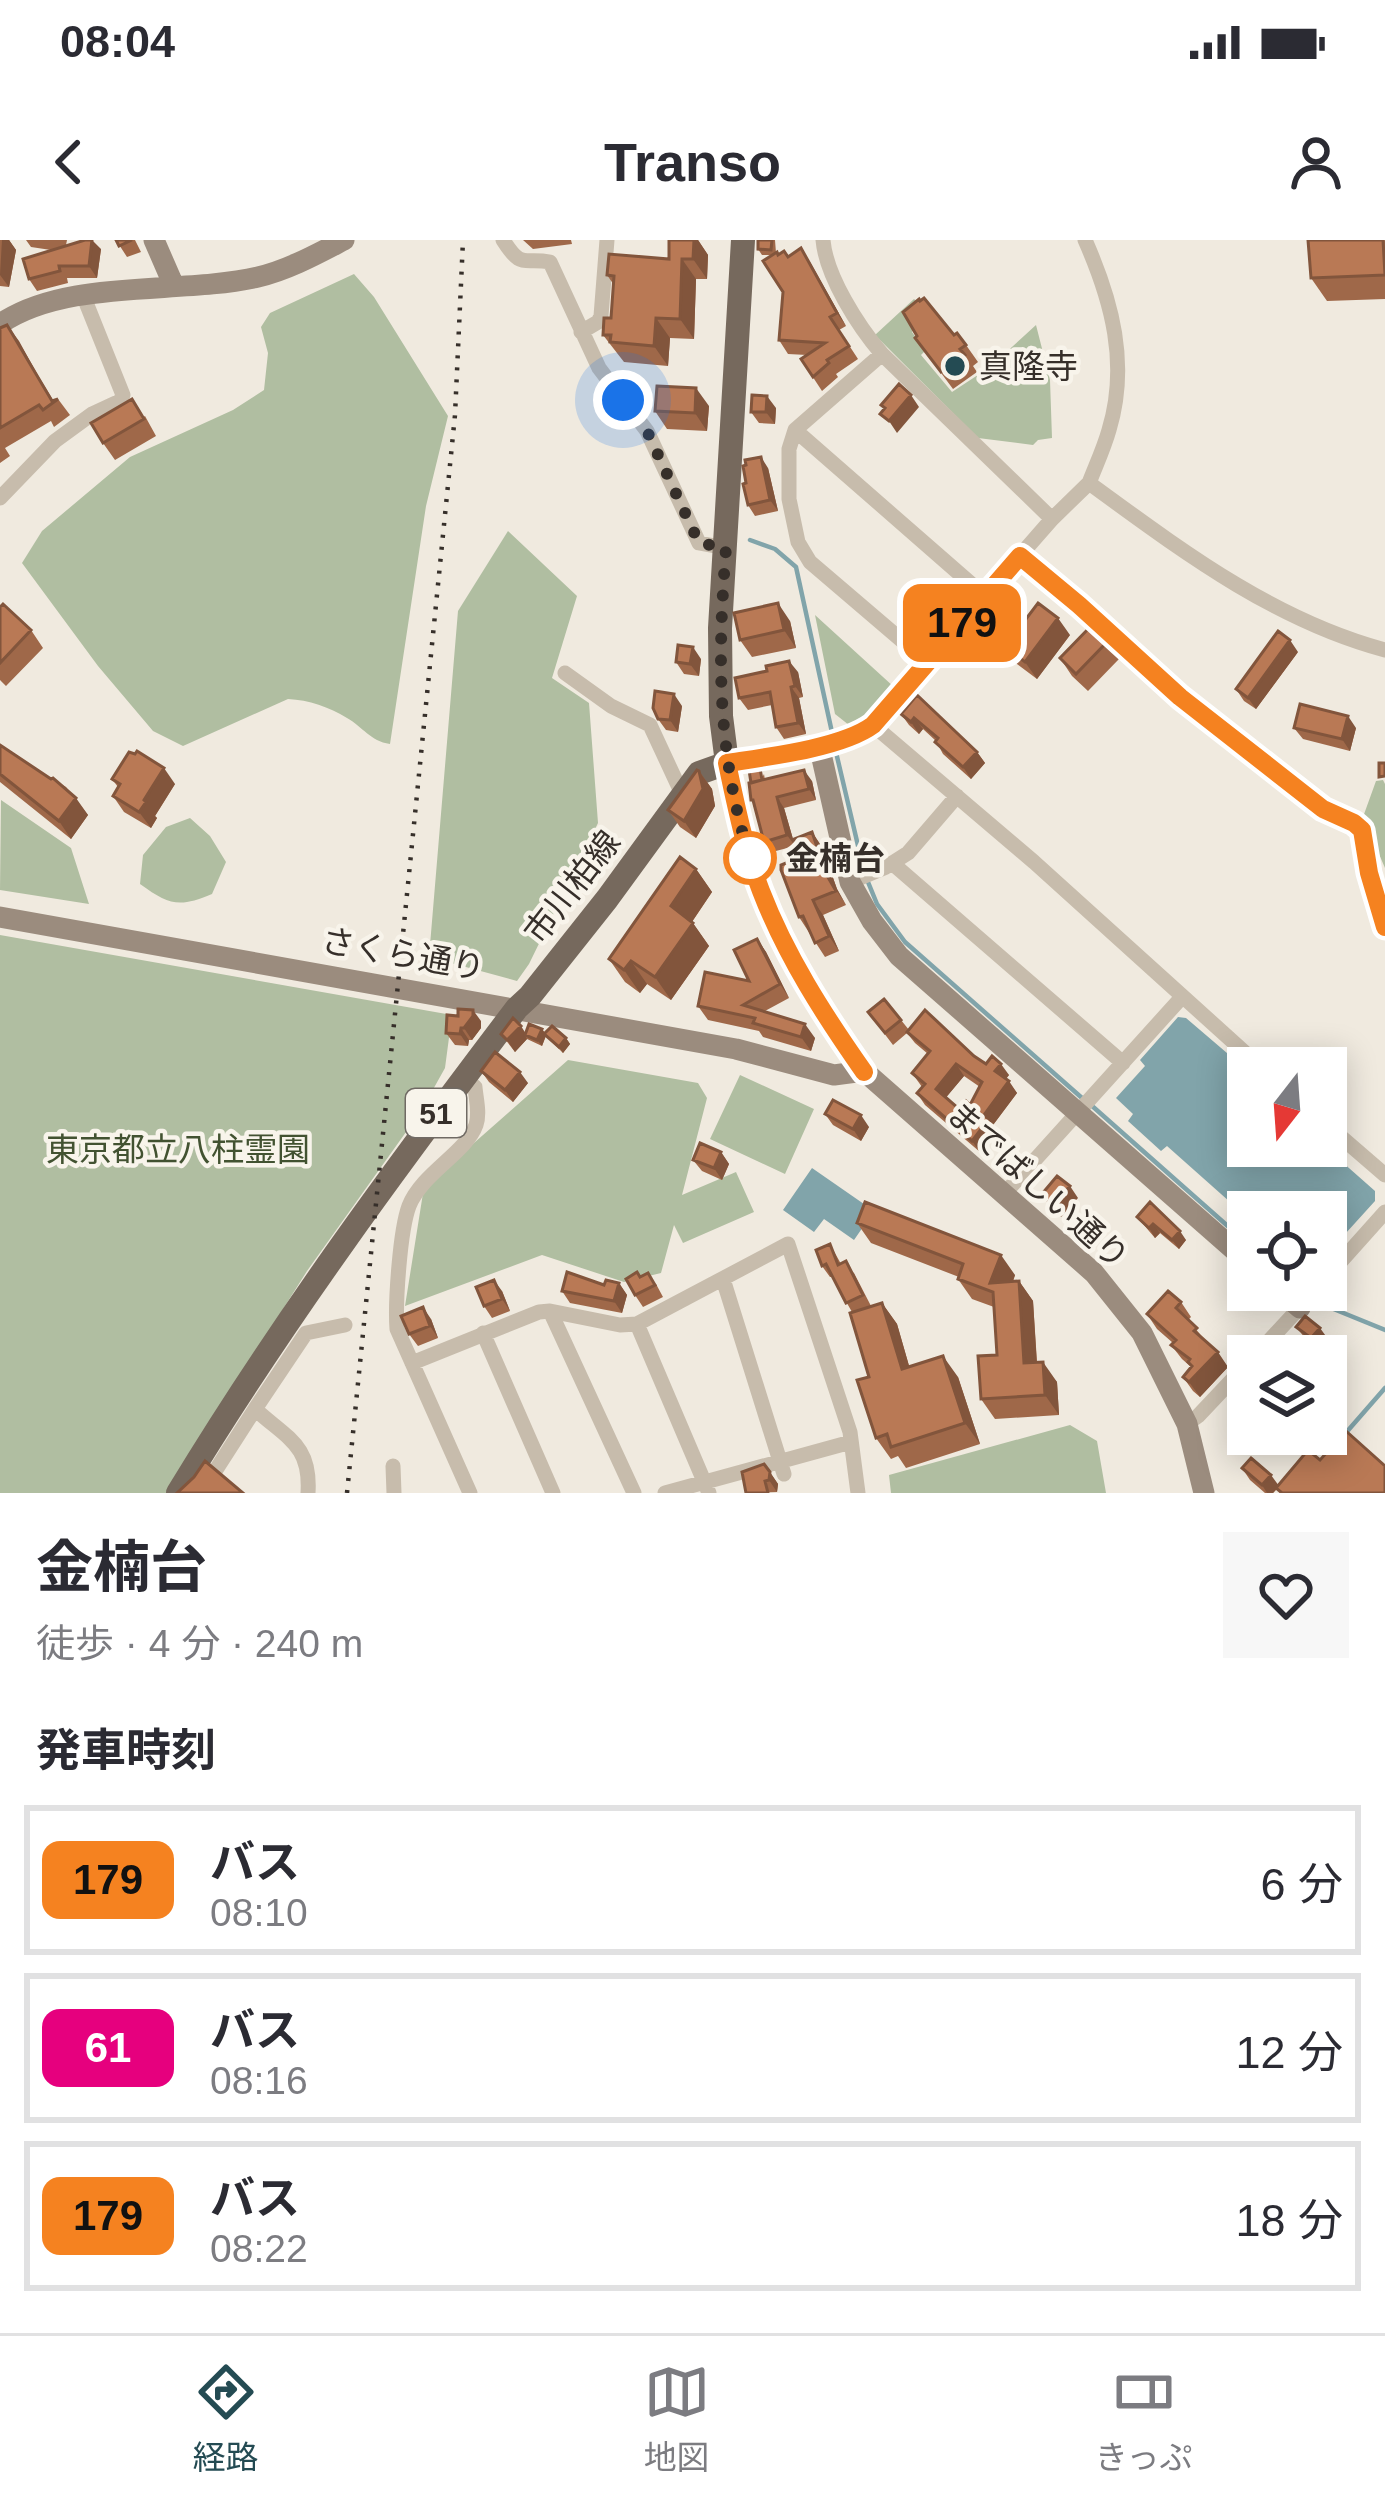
<!DOCTYPE html>
<html lang="ja">
<head>
<meta charset="utf-8">
<style>
  :root { --surface:#fff; --page:#f7f7f7; --text:#2b2b33; --muted:#7c7c81; --line:#e1e1e2; --accent:#244b53 }
  body { margin:0; font-family:Helvetica,"Noto Sans JP",sans-serif; background:var(--page); color:var(--text); height:100vh; display:flex; flex-direction:column; font-size:45px; white-space:nowrap }
  * { box-sizing:border-box; margin:0 }
  p { font-size:39px; color:var(--muted) }
  .icon { flex:none; width:66px; height:66px; fill:none; stroke:currentColor; stroke-width:2; stroke-linecap:round; stroke-linejoin:round }
  .map { position:relative; height:1253px; overflow:hidden }
  .side { display:flex; flex-direction:column; background:var(--surface); flex:1 }
  .side>* { flex:none }
  .badge { padding:0 24px; border-radius:18px; font-size:42px; line-height:78px }
  .needle { width:78px; rotate:197deg }
  .buttons { position:absolute; left:1227px; top:807px; display:grid; gap:24px }
  .buttons a { display:grid; place-items:center; width:120px; height:120px; border-radius:0px; background:var(--surface); box-shadow:0 6px 30px #0003; font-size:60px }
  .you { position:absolute; width:60px; height:60px; margin:-30px; border:9px solid #fff; border-radius:50%; background:#1a73e8; box-shadow:0 0 0 18px #1a73e833 }
  .map>.badge { position:absolute; translate:-50% -50%; box-shadow:0 0 0 6px #fff }
  h2 { padding:0 36px; font-size:45px; line-height:108px }
  .round { display:grid; place-items:center; flex:none; width:126px; height:126px; border-radius:0px; background:var(--page) }
  .overview { display:flex; align-items:center; justify-content:space-between; height:204px; padding:0 36px }
  h1 { font-size:57px; font-weight:700; line-height:90px }
  ul { padding:0; list-style:none }
  li { display:flex; align-items:center; gap:36px; height:150px; margin:0 24px 18px; padding:0 12px; border:6px solid var(--line); border-radius:0px }
  li div { flex:1 }
  li b { display:block; font-size:45px }
  li em { font-style:normal }
  li .badge { min-width:132px; font-weight:700; text-align:center }
  .status { display:flex; justify-content:space-between; align-items:center; height:84px; padding:0 60px; background:var(--surface); direction:ltr }
  .status svg { height:33px; fill:currentColor }
  header { display:flex; justify-content:space-between; align-items:center; height:156px; padding:0 36px; background:var(--surface); font-size:54px; font-weight:700 }
  .tab-bar { display:flex; justify-content:space-around; align-items:center; height:168px; border-top:3px solid var(--line); background:var(--surface); font-size:33px; color:var(--muted) }
  .tab-bar a { display:grid; justify-items:center; gap:6px }
  .tab-bar .on { color:var(--accent) }
  .map>svg:first-child { display:block }
  .green { fill:#b0bea1 }
  .water { fill:#81a4aa }
  .lines { fill:none; stroke-linecap:round; stroke-linejoin:round }
  .stream { stroke:#81a4aa; stroke-width:4.5 }
  .street { stroke:#c7bcac; stroke-width:15 }
  .secondary { stroke:#9b8c7e; stroke-width:21 }
  .primary { stroke:#76695d; stroke-width:24 }
  .rail { stroke:#362f2a; stroke-width:4.5; stroke-dasharray:3 9; stroke-linecap:butt }
  .wall { fill:#9f6849; fill-rule:evenodd }
  .shaded-wall { fill:#82553c }
  .building { fill:#b97955; stroke:#82553c; stroke-width:3; fill-rule:evenodd }
  .line-casing { stroke:#fff; stroke-width:27 }
  .line { stroke:#f58220; stroke-width:18 }
  .walk { stroke:#362f2a; stroke-width:12; stroke-dasharray:0 21.6 }
  .poi-dot { fill:#244b53; stroke:#f8f4eb; stroke-width:4.5 }
  .stop-dot { fill:#fff; stroke:#f58220; stroke-width:6 }
  .labels { text-anchor:middle; dominant-baseline:central; stroke-width:9; stroke-linejoin:round; paint-order:stroke }
  .shield { fill:#f8f4eb; stroke:#706a64; stroke-width:3 }
  .shield-label { font-size:30px; font-weight:bold; fill:#362f2a }
  .poi-label { font-size:33px; fill:#362f2a; stroke:#f8f4eb; text-anchor:start }
  .stop-label { font-size:33px; font-weight:bold; fill:#362f2a; stroke:#f8f4eb; text-anchor:start }
  .street-label { font-size:33px; fill:#362f2a; stroke:#f8f4eb }
  .park-label { font-size:33px; fill:#425231; stroke:#f8f4eb }
</style>
</head>
<body>
<div class="status"><b>08:04</b><svg viewBox="0 0 49 12"><path d="M0 12V9h3v3zM5 12V6h3v6zM10 12V3h3v9zM15 12V0h3v12zM26 1h20v11H26zM47 4h2v5h-2z"/></svg></div>
<header><svg class="icon" aria-label="back" viewBox="0 0 24 24"><path d="M15 5l-7 7 7 7"/></svg>Transo<svg class="icon" aria-label="person" viewBox="0 0 24 24"><circle cx="12" cy="8" r="4"/><path d="M4 21q1-7 8-7t8 7"/></svg></header>
<div class="map">
<svg width="1385" height="1253" viewBox="0 0 1385 1253">
  <rect width="100%" height="100%" fill="#f0eadf"/>
  <path class="green" d="M354 34 374 57 448 176 426 266 390 504C370 501 363 487 347 478 329 467 309 460 288 459L183 506 153 491 98 426 22 323 42 291 130 217 233 170 264 150 268 113 261 87 270 73Z
    M914 59 927 71 912 92 925 111 921 115 952 152 990 127 1036 85 1050 140 1052 198 1038 200 1033 205 978 198 875 95Z
    M508 291 577 356 552 438 589 463 598 583 529 724 517 741 429 717 458 371Z
    M815 375 894 447 854 489 835 474Z
    M1383 540 1385 544V628L1363 577 1376 541Z
    M1 560 71 608 89 664 0 650Z
    M190 578 210 596 226 622 212 654C179 668 169 665 140 644L143 615 166 587Z
    M0 695 452 775 445 828 421 871 307 1031 167 1253H0Z
    M568 820 698 843 707 858 682 955 736 932 754 972 683 1003 674 985 661 1033 624 1042 542 1015 405 1066 424 947Z
    M740 835 814 869 785 934 710 899Z
    M1070 1185 1097 1201 1106 1253H891L889 1235Z"/>
  <path class="water" d="M1178 777 1186 778 1248 831V906H1324L1375 951V961L1326 1015V972H1248V978L1167 906 1161 911 1128 881 1133 874 1116 858 1145 826 1140 820Z
    M812 928 874 971 854 1000 824 979 814 992 783 970Z"/>
  <g class="lines">
    <path class="stream" d="M750 300 775 309 796 327 833 497
      M835 508 864 631
      M868 642 877 664 905 702 1082 858
      M1091 865 1248 1004
      M1314 1061 1385 1090
      M1344 1195 1385 1148"/>
    <path class="street" d="M503 0C522 30 523 17 550 22L599 128 647 191 699 303 726 308
      M823 0C826 36 858 86 882 114L1052 279
      M1085 0C1112 61 1129 124 1109 190 1104 208 1096 225 1089 243
      M581 92 598 82 601 76 607 0
      M882 114 795 190 789 209V259L798 302 810 322 927 422 1052 279 1089 243C1181 310 1273 380 1385 410
      M795 190 985 356
      M0 258 55 201 92 174 120 161 123 155 83 55
      M1020 316 1180 457 1323 569 1354 583 1362 590 1369 633 1385 688
      M565 433 611 466 650 485 683 556
      M873 485 1034 622 1262 828
      M892 623 1123 823
      M850 642 886 627 908 613 957 556
      M463 837 475 847C476 859 480 873 476 885 466 913 422 933 409 966 400 990 395 1063 397 1089L470 1253
      M1326 884 1385 935
      M1005 953 1182 757
      M1326 1038 1385 972
      M723 1039 784 1234
      M550 1071 634 1253
      M637 1084 709 1253
      M483 1093 553 1253
      M1255 1116 1316 1050
      M412 1123 539 1072 550 1071 620 1085 637 1084 788 1004 850 1192 858 1253
      M1187 1184 1198 1176 1248 1123
      M393 1226 394 1253
      M201 1253 255 1169
      M308 1253C311 1205 288 1199 255 1169L306 1093 345 1085
      M665 1253 851 1202"/>
    <path class="secondary" d="M154 0 174 46
      M0 84C67 38 180 55 258 37 288 30 317 14 344 0
      M927 422C910 442 886 479 864 492 837 507 760 518 727 523L744 600 761 651 782 701 833 787 864 831 1094 1033 1142 1093 1187 1184 1204 1253
      M819 505 850 642 872 681 899 716 1248 1022
      M0 677 736 809 834 835 864 831
      M1279 1050 1300 1068"/>
    <path class="primary" d="M178 1253C281 1083 397 926 517 768L530 756 607 659 699 533 727 523 721 476 720 388 743 0"/>
    <path class="rail" d="M347 1253 455 175 463 0"/>
  </g>
  <path class="wall" d="M0 0H9L16 10 9 47 0 46Z
    M26 0H67L66 5 101 9 97 38H67L68 43 37 51 29 39 51 10 31 7Z
    M116 0H135L141 12 127 17Z
    M523 0H571L572 4 533 9Z
    M669 0H698L708 15 707 39H696L694 99 670 98 668 126 624 122 603 95 611 78 614 45 607 35 669 19Z
    M758 0H775L776 13 788 17 801 8 846 86 839 90 858 119 836 134 838 137 822 151 801 119 807 115 788 114 779 100 783 52 772 15H762L758 9Z
    M1385 0V59L1327 61 1311 38Z
    M7 85 53 160 58 159 70 175 54 187 51 181 5 208 10 216 0 223V88Z
    M954 95 966 105 978 122 973 126 977 132 953 149 915 98 917 96Z
    M709 166 707 191 667 189 655 171Z
    M776 168 775 184 759 183 751 172Z
    M145 176 156 196 115 220 103 203Z
    M768 228 778 271 755 276 748 265Z
    M0 367 31 390 43 408 6 446 0 440Z
    M790 381 796 408 752 417 740 400Z
    M1070 395 1037 439 1017 424 1005 407Z
    M1107 402 1119 419 1088 451 1072 436 1060 418Z
    M1298 412 1256 469 1244 461 1236 449Z
    M701 419 699 436 684 434 676 422Z
    M798 432 803 457 799 458 806 494 784 499 776 487 772 465 748 470 739 458Z
    M917 455 977 512 985 523 971 539 943 514 936 501 923 489 919 494 909 485 901 474Z
    M682 466 678 492 666 490 658 479Z
    M1294 488H1356L1350 511 1303 499Z
    M0 505 51 539 66 547 88 575 71 599 0 542Z
    M699 531 712 549 715 566 696 598 680 587 668 570Z
    M764 534 765 540 812 541 816 560 784 568 795 606 772 612 764 602 755 566 751 560Z
    M112 539 175 544 155 576 157 578 151 588 124 572 113 556 118 547Z
    M812 592 822 607 837 649 846 665 823 675 839 711 825 717 799 677 801 617Z
    M696 629 712 652 692 682 709 706 671 760 647 744 640 753 625 742 609 719Z
    M757 699 766 712 789 758 765 771 815 798 811 811 763 797 759 791 708 780 698 766 749 741Z
    M868 772 901 780 909 790 974 816 1009 835 1006 839 1017 853 993 885 997 891 980 912 925 865 917 853 922 847 912 833 928 814 915 803 907 793 893 805ZM964 836 980 847 970 865 959 869 946 857Z
    M481 781V788L472 800H469L468 806 455 805 446 793Z
    M542 789 545 793 566 798 570 804 563 813 546 796 542 806 527 799 515 812 501 794 526 793Z
    M481 831 528 843 513 862 489 842Z
    M825 874 869 887 861 901 833 885Z
    M721 912 729 924 722 940 702 931 693 920Z
    M1137 977 1186 1000 1179 1009 1160 993 1155 998Z
    M857 983 1015 1035 1013 1042 1019 1041 1033 1061 1037 1122 1057 1142 1059 1175 995 1179 981 1159 997 1115 994 1067 972 1059 958 1039 959 1037 871 1003Z
    M830 1004 841 1024 854 1033 871 1066 882 1063 897 1084 909 1126 958 1137 980 1204 906 1228 898 1216 891 1219 876 1198 869 1137 852 1072 832 1037H830L822 1026Z
    M640 1037 656 1044 663 1057 643 1067 635 1055Z
    M619 1043 627 1055 622 1073 570 1063 562 1051Z
    M502 1051 510 1071 492 1078 484 1066Z
    M1181 1062 1191 1077 1188 1080 1228 1127 1200 1157 1193 1151 1183 1137 1191 1127 1182 1119 1171 1105 1173 1103 1157 1089 1147 1074Z
    M431 1079 438 1098 418 1106 409 1094Z
    M1296 1087 1328 1099 1319 1110 1305 1098Z
    M1320 1220 1385 1253H1280L1277 1249 1273 1253H1265L1250 1240 1242 1228 1278 1245Z
    M764 1224 778 1244 777 1252 746 1253Z"/>
  <path class="shaded-wall" d="M2 0H9L16 10 9 47 0 35Z
    M92 0 101 9 97 38 89 26Z
    M694 0H698L708 15 707 39 693 19Z
    M801 8 810 22 846 86 837 73Z
    M682 19 696 39 694 99 680 79Z
    M656 78 670 98 668 126 654 106Z
    M7 85 19 101 53 163Z
    M696 148 709 166 707 191 695 173Z
    M911 155 919 167 897 193 889 181Z
    M767 156 776 168 775 184 766 172Z
    M761 217 768 228 778 271 770 260Z
    M778 363 790 381 796 408 784 390Z
    M1058 378 1070 395 1037 439 1025 422Z
    M1290 400 1298 412 1256 469 1248 458Z
    M693 407 701 419 699 436 690 424Z
    M789 421 798 432 803 457 795 446Z
    M791 447 799 458 806 494 798 483Z
    M674 454 682 466 678 492 670 480Z
    M1348 476 1356 488 1350 511 1342 499Z
    M914 478 923 489 919 494 911 482Z
    M977 512 985 523 971 539 963 527Z
    M164 528 175 544 155 576 157 578 151 588 139 572 144 560Z
    M804 530 812 541 816 560 809 549Z
    M699 531 712 549 715 566 696 598 684 581Z
    M777 557 784 568 795 606 787 595Z
    M76 558 88 575 71 599 59 581Z
    M812 592 822 607 837 649 846 665 826 634Z
    M696 629 712 652 687 689 671 666Z
    M813 660 823 675 839 711 829 696Z
    M693 683 709 706 671 760 655 737Z
    M757 699 766 712 789 758 780 744Z
    M631 721 647 744 640 753 624 730Z
    M473 770 481 781V788L472 800 464 788Z
    M805 784 815 798 811 811 801 797Z
    M521 786 528 797 525 795 527 799 515 812 507 800Z
    M461 788 469 800 468 806 460 794Z
    M542 789 546 795 542 806 537 800Z
    M566 798 570 804 563 813 559 807Z
    M956 824 964 836 944 860 936 849Z
    M1001 824 1009 835 1003 842 995 831Z
    M520 832 528 843 513 862 505 850Z
    M1009 841 1017 853 993 885 997 891 980 912 972 901 984 875Z
    M861 875 869 887 861 901 853 889Z
    M721 912 729 924 722 940 714 928Z
    M1070 946 1078 958 1061 977 1053 965Z
    M1153 984 1160 993 1155 998 1149 988Z
    M1180 991 1186 1000 1179 1009 1172 1000Z
    M1001 1015 1015 1035 1004 1063 990 1043Z
    M494 1040 502 1051 510 1071 502 1059Z
    M1019 1041 1033 1061 1038 1143 1024 1123Z
    M619 1043 627 1055 622 1073 614 1061Z
    M882 1063 897 1084 916 1150 902 1129Z
    M423 1067 431 1079 438 1098 430 1086Z
    M1320 1088 1328 1099 1319 1110 1311 1098Z
    M1218 1112 1228 1127 1200 1157 1189 1142Z
    M943 1116 958 1137 980 1204 965 1183Z
    M1043 1122 1057 1142 1059 1175 1045 1155Z
    M770 1232 778 1244 777 1252 769 1240Z
    M1271 1235 1279 1246 1273 1253H1267L1262 1245Z"/>
  <path class="building" d="M85 0H92L89 26H59L60 31 29 39 23 19Z
    M116 0H132L119 6Z
    M669 0H694L693 19H682L680 79 656 78 654 106 610 102 611 95H603L604 78H611L614 36 607 35 609 14 669 19Z
    M758 0H772L771 10 758 9Z
    M1308 0H1383L1385 35 1311 38Z
    M801 8 837 73 830 77 849 106 827 120 829 123 813 137 801 119 825 103 779 100 783 52 763 21 777 12 778 15 784 11 788 17Z
    M924 58 954 95 957 93 966 105 960 109 965 115 941 132 915 98 917 96 903 72 919 59 920 61Z
    M7 85 52 161 58 159 43 170 39 165 0 188V88Z
    M899 144 911 155 889 181 880 174 885 168 881 165Z
    M657 146 696 148 695 173 655 171Z
    M752 155 767 156 766 172H751Z
    M132 159 144 179 103 203 91 183Z
    M761 217 770 260 748 265 743 244 746 243 743 226 746 225 745 220Z
    M778 363 784 390 740 400 734 373Z
    M1038 363 1058 378 1025 422 1005 407Z
    M3 364 31 390 0 423V367Z
    M1090 387 1107 402 1076 434 1060 418Z
    M1278 391 1290 400 1248 458 1236 449Z
    M678 405 693 407 690 424 676 422Z
    M789 421 795 446 791 447 798 483 776 487 770 452 739 458 735 438 767 431 766 426Z
    M655 451 674 454 670 480 658 479 653 468Z
    M917 455 977 512 963 527 935 502 938 498 914 478 911 482 901 474Z
    M1300 464 1348 476 1342 499 1294 488Z
    M0 505 51 539 53 538 76 558 59 581 0 534Z
    M137 511 164 528 144 560 146 562 139 572 113 556 120 544 112 539 129 512 135 514Z
    M1379 523H1385V536L1379 537Z
    M760 528 762 540 751 543 749 530Z
    M697 530 699 531 703 549 684 581 668 570Z
    M804 530 809 549 777 557 787 595 764 602 753 560H751L749 543Z
    M812 592 826 634 836 651 813 660 829 696 815 703 803 676 799 677 781 630V625L801 617 794 599Z
    M680 617 696 629 671 666 693 683 655 737 631 721 624 730 609 719Z
    M757 699 780 744 743 765 805 784 801 797 753 783 755 778 698 766 705 732 749 741 734 710Z
    M884 759 901 780 885 793 868 772Z
    M458 769 473 770V776L464 788H461L460 794 446 793 447 775 458 776Z
    M925 770 974 816 986 824 992 816 1001 824 995 831 1009 841 984 875 989 879 972 901 917 853 925 844 912 833 930 811 907 792ZM956 824 982 842 970 865 966 861 959 869 936 849Z
    M513 778 521 786 507 800 501 794Z
    M529 784 542 789 537 800 525 795Z
    M552 786 566 798 559 807 544 794Z
    M495 812 520 832 505 850 481 831Z
    M833 860 861 875 853 889 825 874Z
    M700 903 721 912 714 928 693 920Z
    M1057 936 1070 946 1053 965 1041 955Z
    M865 962 1001 1015 990 1043 1019 1041 1024 1123 1043 1122 1045 1155 981 1159 978 1116 997 1115 993 1052 958 1039 963 1024 857 983Z
    M1150 962 1180 991 1172 1000 1153 984 1149 988 1137 977Z
    M830 1004 838 1025 846 1021 863 1055 846 1063 826 1024 822 1026 816 1010Z
    M567 1032 604 1045 606 1040 619 1043 614 1061 562 1051Z
    M637 1032 640 1037 648 1033 655 1045 635 1055 626 1039Z
    M494 1040 502 1059 484 1066 476 1047Z
    M1168 1051 1181 1062 1176 1068 1197 1088 1194 1091 1218 1112 1189 1142 1183 1137 1192 1126 1188 1122 1190 1119 1171 1105 1176 1100 1147 1074Z
    M882 1063 902 1129 943 1116 965 1183 891 1207 887 1194 876 1198 857 1140 869 1137 850 1073Z
    M423 1067 430 1086 409 1094 401 1076Z
    M1305 1076 1320 1088 1311 1098 1296 1087Z
    M1346 1191 1385 1226V1253H1282L1276 1248 1308 1210 1320 1220Z
    M1251 1218 1271 1235 1262 1245 1242 1228Z
    M205 1221 243 1253H177L194 1237Z
    M764 1224 770 1232 769 1240 765 1241 768 1253H746L742 1232Z"/>
  <g class="lines">
    <defs>
      <path id="line" d="M864 832C824 775 786 716 761 651 745 610 736 566 727 523 766 517 842 508 873 485L1020 316 1079 365 1180 457 1323 569 1354 583 1362 590 1369 633 1385 687"/>
    </defs>
    <use href="#line" class="line-casing"/>
    <use href="#line" class="line"/>
    <path class="walk" d="M623 160 647 191 699 303 726 308C717 423 717 514 752 626L750 618"/>
  </g>
  <circle class="poi-dot" cx="955" cy="126" r="12"/>
  <circle class="stop-dot" cx="750" cy="618" r="24"/>
  <g class="labels">
    <rect class="shield" x="406" y="849" width="60" height="48" rx="9"/>
    <g class="shield-label">
      <text x="436" y="873">51</text>
    </g>
    <g class="poi-label">
      <text x="979" y="126">真隆寺</text>
    </g>
    <g class="stop-label">
      <text x="786" y="618">金楠台</text>
    </g>
    <g class="street-label">
      <text transform="translate(572 647) rotate(-52)">市川柏線</text>
      <text transform="translate(403 714) rotate(10)">さくら通り</text>
      <text transform="translate(1038 945) rotate(42)">までばしい通り</text>
    </g>
    <g class="park-label">
      <text x="178" y="909">東京都立八柱霊園</text>
    </g>
  </g>
</svg>
<div class="buttons">
<a><svg class="needle" viewBox="-14 -14 28 28"><path d="M0-13l5 13h-10z" fill="#e53935"/><path d="M0 13l5-13h-10z" fill="#7c7c81"/></svg></a>
<a><svg class="icon" aria-label="locate" viewBox="0 0 24 24"><circle cx="12" cy="12" r="6"/><path d="M12 2v4M12 18v4M2 12h4M18 12h4"/></svg></a>
<a><svg class="icon" aria-label="layers" viewBox="0 0 24 24"><path d="M12 4l9 5-9 5-9-5zM3 14l9 5 9-5"/></svg></a>
</div>
<div class="you" style="left:623px;top:160px"></div>
<b class="badge" style="left:962px;top:383px;background:#f58220;color:#111">179</b>
</div>
<section class="side">
<div class="overview"><div><h1>金楠台</h1><p>徒歩 · 4 分 · 240 m</p></div><a class="round"><svg class="icon" aria-label="heart" viewBox="0 0 24 24"><path d="M12 20l-8-8c-3-5 5-10 8-4 3-6 11-1 8 4z"/></svg></a></div>
<h2>発車時刻</h2>
<ul>
<li><span class="badge" style="background:#f58220;color:#111">179</span><div><b>バス</b><p>08:10</p></div><em>6 分</em></li>
<li><span class="badge" style="background:#e6007e;color:#fff">61</span><div><b>バス</b><p>08:16</p></div><em>12 分</em></li>
<li><span class="badge" style="background:#f58220;color:#111">179</span><div><b>バス</b><p>08:22</p></div><em>18 分</em></li>
</ul>
</section>
<nav class="tab-bar">
<a class="on"><svg class="icon" aria-label="directions" viewBox="0 0 24 24"><path d="M12 3l9 9-9 9-9-9zM9 14v-3h6M13 9l2 2-2 2"/></svg>経路</a>
<a><svg class="icon" aria-label="map" viewBox="0 0 24 24"><path d="M3 6l6-2 6 2 6-2v14l-6 2-6-2-6 2zM9 4v14M15 6v14"/></svg>地図</a>
<a><svg class="icon" aria-label="tickets" viewBox="0 0 24 24"><path d="M3 7h18v10H3zM15 7v10"/></svg>きっぷ</a>
</nav>
</body>
</html>
